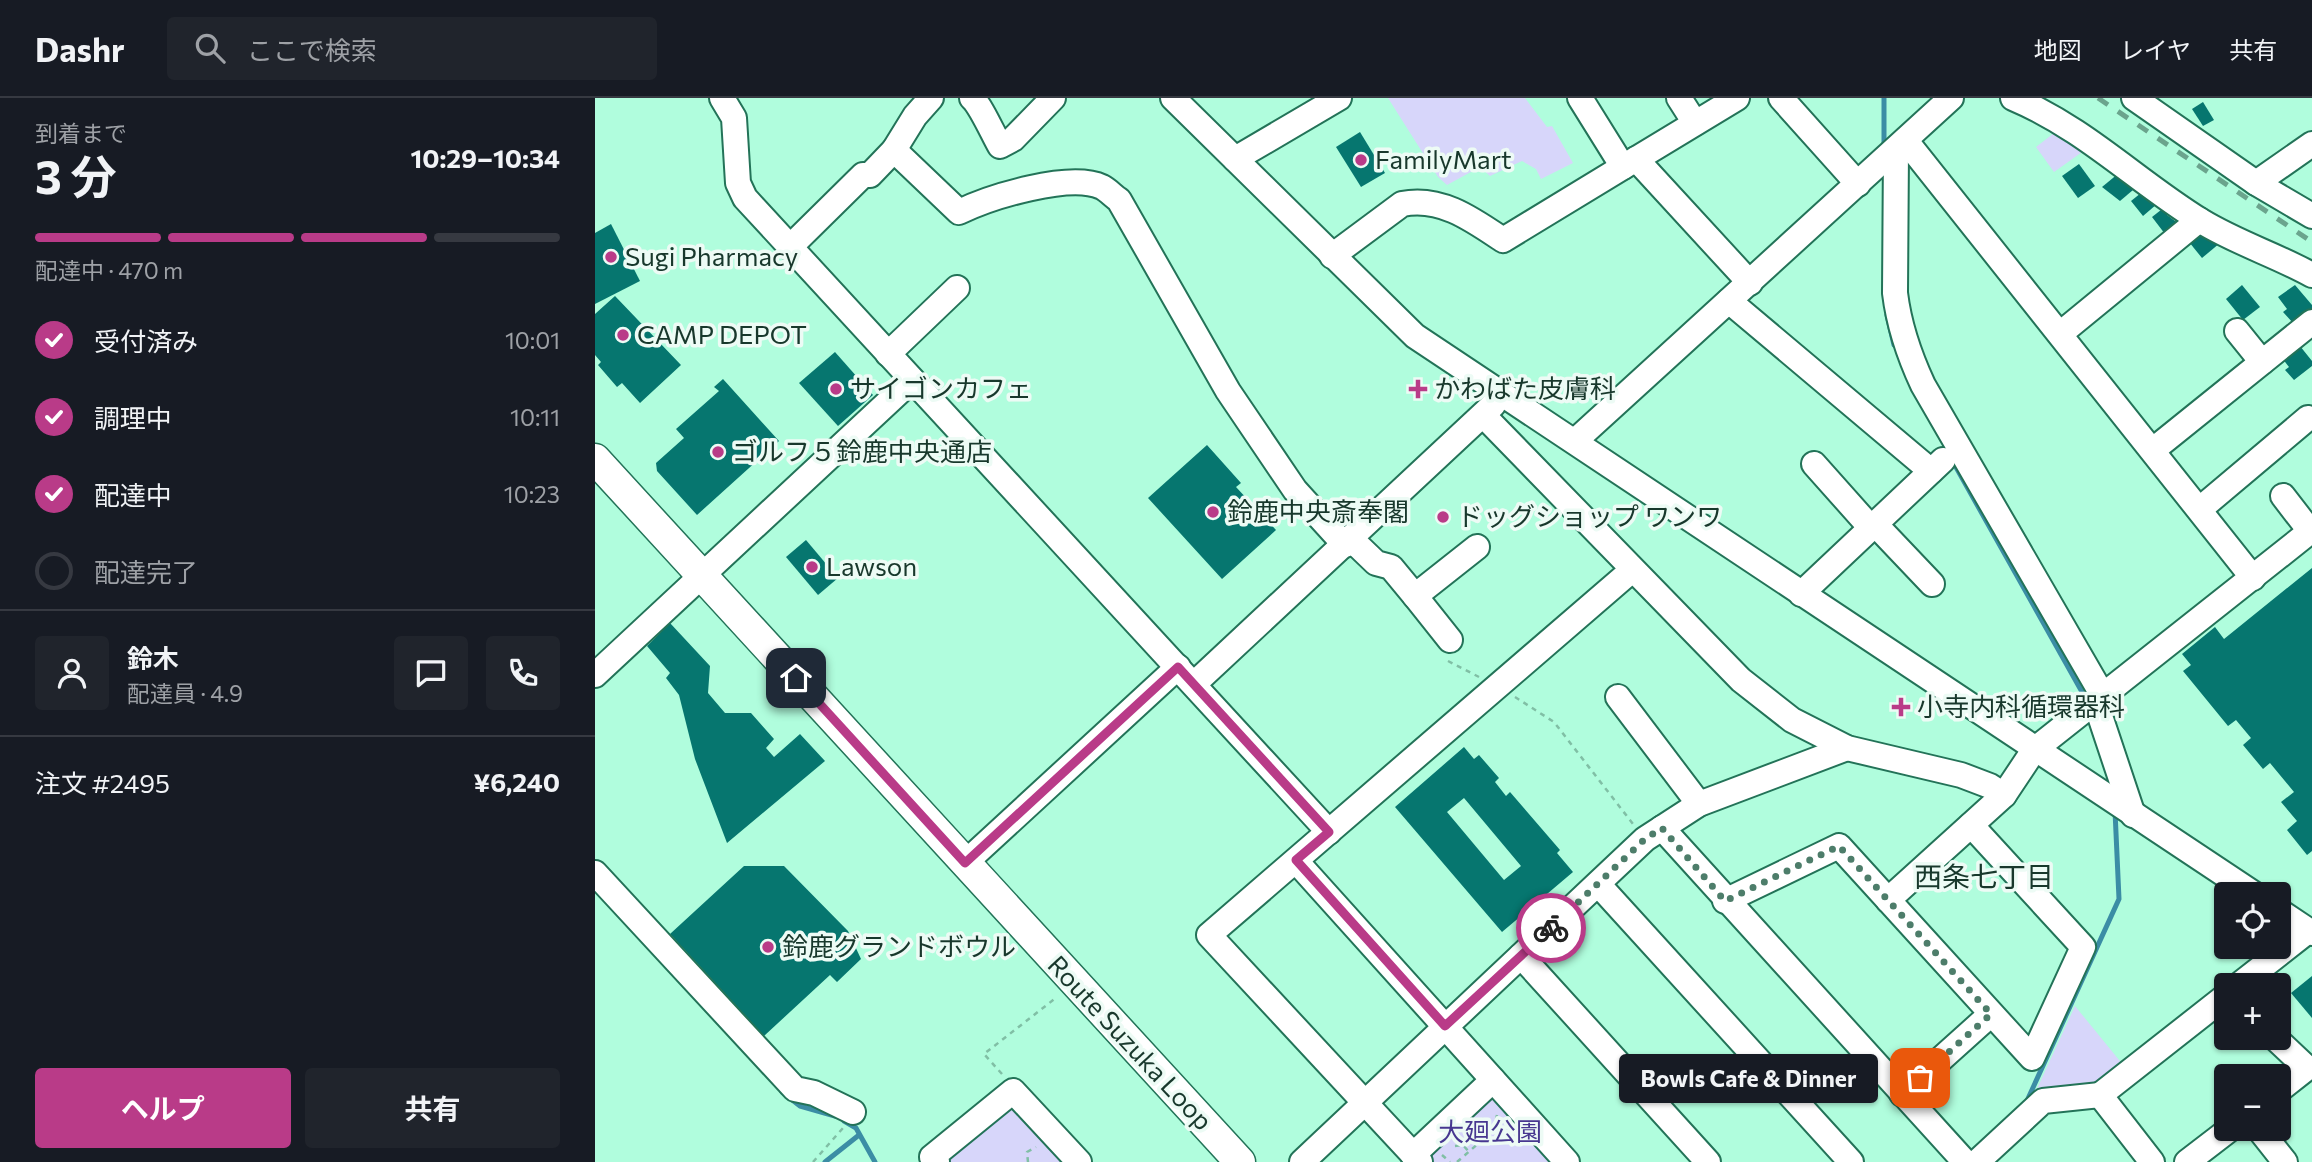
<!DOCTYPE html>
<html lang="ja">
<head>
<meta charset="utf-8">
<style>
	:root { --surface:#171b24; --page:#20242c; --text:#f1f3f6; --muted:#9ea1a6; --line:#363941; --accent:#b93b88 }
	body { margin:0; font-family:Commissioner,"Noto Sans JP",sans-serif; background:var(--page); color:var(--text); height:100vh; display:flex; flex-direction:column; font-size:26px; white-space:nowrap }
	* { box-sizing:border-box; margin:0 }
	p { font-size:23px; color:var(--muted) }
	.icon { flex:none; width:38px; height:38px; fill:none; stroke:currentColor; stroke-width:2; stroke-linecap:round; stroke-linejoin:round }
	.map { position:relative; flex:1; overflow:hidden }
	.drawer { display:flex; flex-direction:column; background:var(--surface); width:595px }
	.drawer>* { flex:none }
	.tools { position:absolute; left:1619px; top:784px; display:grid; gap:14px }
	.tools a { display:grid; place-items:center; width:77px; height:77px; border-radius:7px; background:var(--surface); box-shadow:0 2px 5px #0004; font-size:35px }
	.pin { position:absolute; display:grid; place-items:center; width:60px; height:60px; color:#fff; margin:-30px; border-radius:14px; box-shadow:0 4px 10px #0006 }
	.courier { position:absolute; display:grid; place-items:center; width:70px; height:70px; margin:-35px; border:5px solid #b93b88; border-radius:50%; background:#fff; color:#222; box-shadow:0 2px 9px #0007 }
	.bubble { position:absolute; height:49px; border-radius:7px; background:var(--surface); box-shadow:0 2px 5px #0004; font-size:23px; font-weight:700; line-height:49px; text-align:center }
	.overview em { font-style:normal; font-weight:700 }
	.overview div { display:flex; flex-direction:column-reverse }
	.overview { display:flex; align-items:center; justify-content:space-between; height:119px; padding:0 35px }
	h1 { font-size:46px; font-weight:700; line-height:52px }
	.bar { display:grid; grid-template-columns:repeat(4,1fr); gap:10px 7px; align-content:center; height:84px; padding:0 35px }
	.bar i { height:9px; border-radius:5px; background:var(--line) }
	.bar .selected { background:var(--accent) }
	.bar p { grid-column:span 4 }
	.line { display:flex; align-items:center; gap:18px; padding:0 35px; border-top:2px solid var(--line) }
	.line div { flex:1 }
	.round { display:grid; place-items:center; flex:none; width:74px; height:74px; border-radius:7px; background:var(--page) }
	ol { padding:0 35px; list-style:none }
	li { display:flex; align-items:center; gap:21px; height:77px }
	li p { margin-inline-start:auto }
	li .icon { padding:7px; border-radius:50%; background:var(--accent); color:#fff; stroke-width:4 }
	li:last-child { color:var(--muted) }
	li i { width:38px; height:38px; border:4px solid var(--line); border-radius:50% }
	.button { display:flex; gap:14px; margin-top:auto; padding:14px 35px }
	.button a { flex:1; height:80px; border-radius:7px; background:var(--accent); color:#fff; font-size:28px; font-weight:700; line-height:80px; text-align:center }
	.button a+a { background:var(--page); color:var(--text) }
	header { display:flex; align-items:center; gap:42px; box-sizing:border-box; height:98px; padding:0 35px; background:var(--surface); border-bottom:2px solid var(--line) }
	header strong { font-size:33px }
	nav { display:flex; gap:38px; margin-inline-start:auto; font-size:24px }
	.search { width:490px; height:63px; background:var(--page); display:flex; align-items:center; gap:18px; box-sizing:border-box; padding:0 24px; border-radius:7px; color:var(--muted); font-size:26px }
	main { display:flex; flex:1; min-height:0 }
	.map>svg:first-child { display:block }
	.green { fill:#d7d6fa }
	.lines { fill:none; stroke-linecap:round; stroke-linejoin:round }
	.stream { stroke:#3b8da5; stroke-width:5 }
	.building { fill:#06766f; fill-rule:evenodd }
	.minor-casing { stroke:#237358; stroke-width:28 }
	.major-casing { stroke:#237358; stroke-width:33 }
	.path { stroke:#80bfa5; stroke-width:2.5; stroke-dasharray:5 5; stroke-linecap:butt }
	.minor { stroke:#fff; stroke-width:24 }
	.major { stroke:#fff; stroke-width:30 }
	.rail { stroke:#6ba48d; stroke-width:5; stroke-dasharray:12 12; stroke-linecap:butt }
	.done { stroke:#4d7d6a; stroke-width:7; stroke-dasharray:0 12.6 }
	.route { stroke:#b93b88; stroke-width:9 }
	.poi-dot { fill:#b93b88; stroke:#edfbf5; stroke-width:2.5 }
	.labels { text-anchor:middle; stroke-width:7; stroke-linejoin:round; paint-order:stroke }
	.poi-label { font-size:26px; fill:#18382c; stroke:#edfbf5; text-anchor:start }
	.street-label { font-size:26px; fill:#18382c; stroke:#edfbf5 }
	.park-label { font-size:26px; fill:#473790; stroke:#edfbf5 }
	.neighbourhood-label { font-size:28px; fill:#18382c; stroke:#edfbf5 }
</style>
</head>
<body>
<header>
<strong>Dashr</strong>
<div class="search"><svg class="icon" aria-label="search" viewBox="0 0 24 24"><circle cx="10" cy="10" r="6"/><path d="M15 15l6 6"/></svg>ここで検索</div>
<nav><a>地図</a><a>レイヤ</a><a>共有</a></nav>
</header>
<main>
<section class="drawer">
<div class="overview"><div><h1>3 分</h1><p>到着まで</p></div><em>10:29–10:34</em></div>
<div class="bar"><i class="selected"></i><i class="selected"></i><i class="selected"></i><i></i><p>配達中 · 470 m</p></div>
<ol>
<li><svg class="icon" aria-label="check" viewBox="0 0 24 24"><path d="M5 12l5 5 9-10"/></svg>受付済み<p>10:01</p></li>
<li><svg class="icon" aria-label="check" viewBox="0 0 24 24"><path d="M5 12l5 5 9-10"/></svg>調理中<p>10:11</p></li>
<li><svg class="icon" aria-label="check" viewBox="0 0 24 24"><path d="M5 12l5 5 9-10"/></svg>配達中<p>10:23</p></li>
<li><i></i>配達完了</li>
</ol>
<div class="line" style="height:126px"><a class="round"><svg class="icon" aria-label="person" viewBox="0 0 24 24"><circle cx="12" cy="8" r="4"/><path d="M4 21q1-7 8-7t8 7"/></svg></a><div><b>鈴木</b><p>配達員 · 4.9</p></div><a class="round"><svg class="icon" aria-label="chat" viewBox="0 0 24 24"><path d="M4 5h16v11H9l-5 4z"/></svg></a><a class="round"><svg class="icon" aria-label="phone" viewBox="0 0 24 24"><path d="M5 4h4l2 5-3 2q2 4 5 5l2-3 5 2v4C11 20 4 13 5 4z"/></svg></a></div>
<div class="line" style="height:91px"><div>注文 #2495</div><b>¥6,240</b></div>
<div class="button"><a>ヘルプ</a><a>共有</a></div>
</section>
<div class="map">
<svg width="1717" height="1064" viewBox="0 0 1717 1064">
	<rect width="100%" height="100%" fill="#b0fddd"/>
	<g class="green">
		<path d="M 793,0 L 930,0 L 952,29 L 957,28 L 978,65 L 946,81 L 941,71 L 927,63 L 895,78 L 885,69 L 852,87 L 843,79 Z"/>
		<path d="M 1463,32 L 1490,52 L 1459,74 L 1441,49 Z"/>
		<path d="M 1480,908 L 1529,968 L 1496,993 L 1446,998 L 1441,993 Z"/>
		<path d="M 893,993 L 963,1064 L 833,1064 L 830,1060 Z"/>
		<path d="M 413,1006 L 422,1007 L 472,1064 L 353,1064 L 351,1055 Z"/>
	</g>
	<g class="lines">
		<g class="stream">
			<path d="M 1289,0 L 1289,49"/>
			<path d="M 1292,217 L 1299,247"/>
			<path d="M 1357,362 L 1491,601"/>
			<path d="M 187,994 L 205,1008 L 240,1018"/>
			<path d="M 1431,1005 L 1524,801 L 1520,713"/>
			<path d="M 249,1023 L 261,1030 L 280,1064"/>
			<path d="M 230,1064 L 264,1037"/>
		</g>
	</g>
	<g class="building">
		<path d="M 1608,4 L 1619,22 L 1608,28 L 1597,11 Z"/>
		<path d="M 765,34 L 790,75 L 766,89 L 741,49 Z"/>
		<path d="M 1484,66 L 1500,88 L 1483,100 L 1467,78 Z"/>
		<path d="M 1524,75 L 1538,92 L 1525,103 L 1507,89 Z"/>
		<path d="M 1546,95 L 1551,101 L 1555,98 L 1562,106 L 1548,118 L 1536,103 Z"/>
		<path d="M 1571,108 L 1575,114 L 1572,117 L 1584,126 L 1570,136 L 1557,119 Z"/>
		<path d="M 16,126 L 45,183 L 0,206 L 0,135 Z"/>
		<path d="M 1608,134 L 1625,145 L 1607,160 L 1590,139 Z"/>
		<path d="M 1647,187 L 1665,209 L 1648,222 L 1631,201 Z"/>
		<path d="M 1700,187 L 1717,207 L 1717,213 L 1698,225 L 1688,214 L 1692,211 L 1683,199 Z"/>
		<path d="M 20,198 L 86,267 L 45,305 L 27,285 L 22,289 L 3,267 L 6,264 L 0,257 L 0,216 Z"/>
		<path d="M 1705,248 L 1717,263 L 1717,268 L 1699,282 L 1690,272 L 1694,269 L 1687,260 Z"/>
		<path d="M 240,254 L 278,297 L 243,328 L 204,285 Z"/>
		<path d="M 128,281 L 184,343 L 102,417 L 62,373 L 61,365 L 89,340 L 81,331 L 124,293 L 119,289 Z"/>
		<path d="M 612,347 L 646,385 L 641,389 L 681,432 L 627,481 L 553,400 Z"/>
		<path d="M 211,442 L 243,480 L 223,497 L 191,459 Z"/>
		<path d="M 1717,470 L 1717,753 L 1712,757 L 1692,732 L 1702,723 L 1686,704 L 1699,694 L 1675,665 L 1668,671 L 1648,647 L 1656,640 L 1641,622 L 1633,628 L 1588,573 L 1596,567 L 1587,556 L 1620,529 L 1629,541 Z"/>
		<path d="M 75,525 L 115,568 L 113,595 L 130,615 L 156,615 L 179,641 L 171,650 L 179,659 L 205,636 L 230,663 L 132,745 L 100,661 L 84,597 L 71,580 L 75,575 L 52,548 Z"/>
		<path d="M 869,649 L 879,661 L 884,657 L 904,680 L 900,684 L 911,698 L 915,694 L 965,752 L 962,755 L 978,774 L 907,834 L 800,709 ZM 869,700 L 926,768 L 909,782 L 852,714 Z"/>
		<path d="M 149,768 L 189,768 L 253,833 L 266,861 L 242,884 L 235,877 L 169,938 L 75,836 Z"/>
		<path d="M 1717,878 L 1717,920 L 1696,895 Z"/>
	</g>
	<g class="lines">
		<g class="minor-casing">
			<g id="minor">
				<path d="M 127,0 L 139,20 L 143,85 L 150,100 L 734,734"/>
				<path d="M 377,0 C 386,8 398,36 405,48 L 418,41 L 458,0"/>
				<path d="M 578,0 L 820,238 L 1659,796"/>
				<path d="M 985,0 L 1028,69 L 1142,0"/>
				<path d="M 1084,0 L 1100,25"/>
				<path d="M 1186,0 L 1263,86"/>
				<path d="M 1418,0 C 1491,31 1541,83 1606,123 C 1642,145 1681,157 1717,177"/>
				<path d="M 1539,0 L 1661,85 L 1717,118"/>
				<path d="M 1311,43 L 1658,480"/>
				<path d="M 299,52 L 320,18 L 336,0"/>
				<path d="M 1301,52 L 1300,195 C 1304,228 1314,257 1328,287 L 1508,598"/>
				<path d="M 640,61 L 744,0"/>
				<path d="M 1041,61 L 1155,185"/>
				<path d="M 1661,85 L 1717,46"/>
				<path d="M 195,149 L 268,77 L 275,77 L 299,52 L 364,114 C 395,99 475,74 507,89 C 513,92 518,98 524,102 L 633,293 L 700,392 L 750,447"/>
				<path d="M 737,158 L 807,106 C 845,98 877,121 908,142 L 1028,69"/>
				<path d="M 1134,203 L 1336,373"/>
				<path d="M 1642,233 L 1667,264"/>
				<path d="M 1465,236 L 1604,122"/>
				<path d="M 293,256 L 362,190"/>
				<path d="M 889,318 L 1146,582 L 1197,622 L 1252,650 L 1366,677 L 1395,688 L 1409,697"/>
				<path d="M 980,343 L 1356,0"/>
				<path d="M 1558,352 L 1717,224"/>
				<path d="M 1219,366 L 1276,430"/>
				<path d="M 1688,398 L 1715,433"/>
				<path d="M 1605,411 L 1713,320"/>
				<path d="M 1280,426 L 1337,486"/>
				<path d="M 756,441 L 781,465 L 796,469 L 820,498 L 882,449"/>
				<path d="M 1206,496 L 1348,362"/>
				<path d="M 820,498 L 855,542"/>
				<path d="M 0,577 L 317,282"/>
				<path d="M 599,586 L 898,307"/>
				<path d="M 1023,599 L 1104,706"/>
				<path d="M 1500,603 L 1538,717"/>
				<path d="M 1067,730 L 1370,1064"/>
				<path d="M 701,763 L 972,1064"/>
				<path d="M 370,765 L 583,569"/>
				<path d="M 0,775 L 200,991 L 219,995 L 258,1014"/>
				<path d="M 1003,786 L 1256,1064"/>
				<path d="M 1293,802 L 1409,697 L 1439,652 L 1717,432"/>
				<path d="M 1130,803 L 1244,748 L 1437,960 L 1488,849 L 1376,727"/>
				<path d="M 1684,813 L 1717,835"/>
				<path d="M 926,858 L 1113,1064"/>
				<path d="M 1644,887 L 1713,833"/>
				<path d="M 1680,940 L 1712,970 L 1684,992"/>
				<path d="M 1307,996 L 1396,916"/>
				<path d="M 1664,1031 L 1690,1064"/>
				<path d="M 818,1057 L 898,982"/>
				<path d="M 342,1064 L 337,1059 L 418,993 L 484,1064"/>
				<path d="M 707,1064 L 1050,741 L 1104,706 L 1252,650"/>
				<path d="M 825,1064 L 614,837 L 1036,473"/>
				<path d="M 1382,1064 L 1448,1003 L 1505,997"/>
				<path d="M 1557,1064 L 1505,997 L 1631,898"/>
				<path d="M 1592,1064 L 1635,1031"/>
			</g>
		</g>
		<g class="major-casing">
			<path id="major" d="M 0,361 L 645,1064"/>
		</g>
		<g class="path">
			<path d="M 853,563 L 884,579"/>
			<path d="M 920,599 L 959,624 L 1038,726"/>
			<path d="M 407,976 L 389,956 L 462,899"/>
			<path d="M 887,1020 L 892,1039"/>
			<path d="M 899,1031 L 902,1017"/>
			<path d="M 860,1048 L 868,1047 L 874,1054"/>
			<path d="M 847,1057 L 855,1064"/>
			<path d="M 218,1064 L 248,1030"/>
			<path d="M 433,1064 L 432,1054 L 441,1049"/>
			<path d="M 862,1064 L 908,1024"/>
		</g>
		<use href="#minor" class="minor"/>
		<use href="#major" class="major"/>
		<path class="rail" d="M 1503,0 L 1717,144"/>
	</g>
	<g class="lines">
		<path class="done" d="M 956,830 L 1050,741 L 1067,730 L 1130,803 L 1244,748 L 1396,916 L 1325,980"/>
		<path class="route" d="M 201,580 L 370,765 L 583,569 L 734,734 L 701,762 L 850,928 L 956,830"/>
	</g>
	<g class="poi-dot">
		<circle cx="766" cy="62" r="7"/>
		<circle cx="16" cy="159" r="7"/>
		<circle cx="28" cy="237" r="7"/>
		<circle cx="241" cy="291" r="7"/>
		<path d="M819.5 280.5h7v7h7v7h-7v7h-7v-7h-7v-7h7z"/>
		<circle cx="123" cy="354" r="7"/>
		<circle cx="618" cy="414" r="7"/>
		<circle cx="848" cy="419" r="7"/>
		<circle cx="217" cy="469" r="7"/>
		<path d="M1302.5 598.5h7v7h7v7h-7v7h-7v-7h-7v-7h7z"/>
		<circle cx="173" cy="849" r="7"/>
	</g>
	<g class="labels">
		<g class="poi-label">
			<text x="780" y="71">FamilyMart</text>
			<text x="30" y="168">Sugi Pharmacy</text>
			<text x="42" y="246">CAMP DEPOT</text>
			<text x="255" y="300">サイゴンカフェ</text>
			<text x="839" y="300">かわばた皮膚科</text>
			<text x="137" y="363">ゴルフ５鈴鹿中央通店</text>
			<text x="632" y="423">鈴鹿中央斎奉閣</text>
			<text x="862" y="428">ドッグショップ ワンワ</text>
			<text x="231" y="478">Lawson</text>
			<text x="1322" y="618">小寺内科循環器科</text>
			<text x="187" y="858">鈴鹿グランドボウル</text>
		</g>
		<g class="street-label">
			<text transform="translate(535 945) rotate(47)" y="9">Route Suzuka Loop</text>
		</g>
		<g class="park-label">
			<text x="895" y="1043">大廻公園</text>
		</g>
		<g class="neighbourhood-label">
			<text x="1389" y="789">西条七丁目</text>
		</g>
	</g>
</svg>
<div class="tools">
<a><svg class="icon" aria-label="locate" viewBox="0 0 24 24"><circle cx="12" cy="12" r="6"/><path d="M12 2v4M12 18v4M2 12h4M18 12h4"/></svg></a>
<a>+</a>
<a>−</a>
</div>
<div class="pin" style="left:1325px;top:980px;background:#ea580c"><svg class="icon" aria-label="bag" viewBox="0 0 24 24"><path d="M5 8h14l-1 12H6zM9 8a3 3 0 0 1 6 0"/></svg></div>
<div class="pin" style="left:201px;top:580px;background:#1f2937"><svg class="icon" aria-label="home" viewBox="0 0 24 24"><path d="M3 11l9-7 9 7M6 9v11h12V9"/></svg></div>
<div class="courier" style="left:956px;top:830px"><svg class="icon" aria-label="bike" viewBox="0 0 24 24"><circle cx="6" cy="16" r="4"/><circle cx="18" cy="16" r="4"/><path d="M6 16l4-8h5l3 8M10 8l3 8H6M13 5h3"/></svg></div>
<div class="bubble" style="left:1024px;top:956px;width:259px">Bowls Cafe &amp; Dinner</div>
</div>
</main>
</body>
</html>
